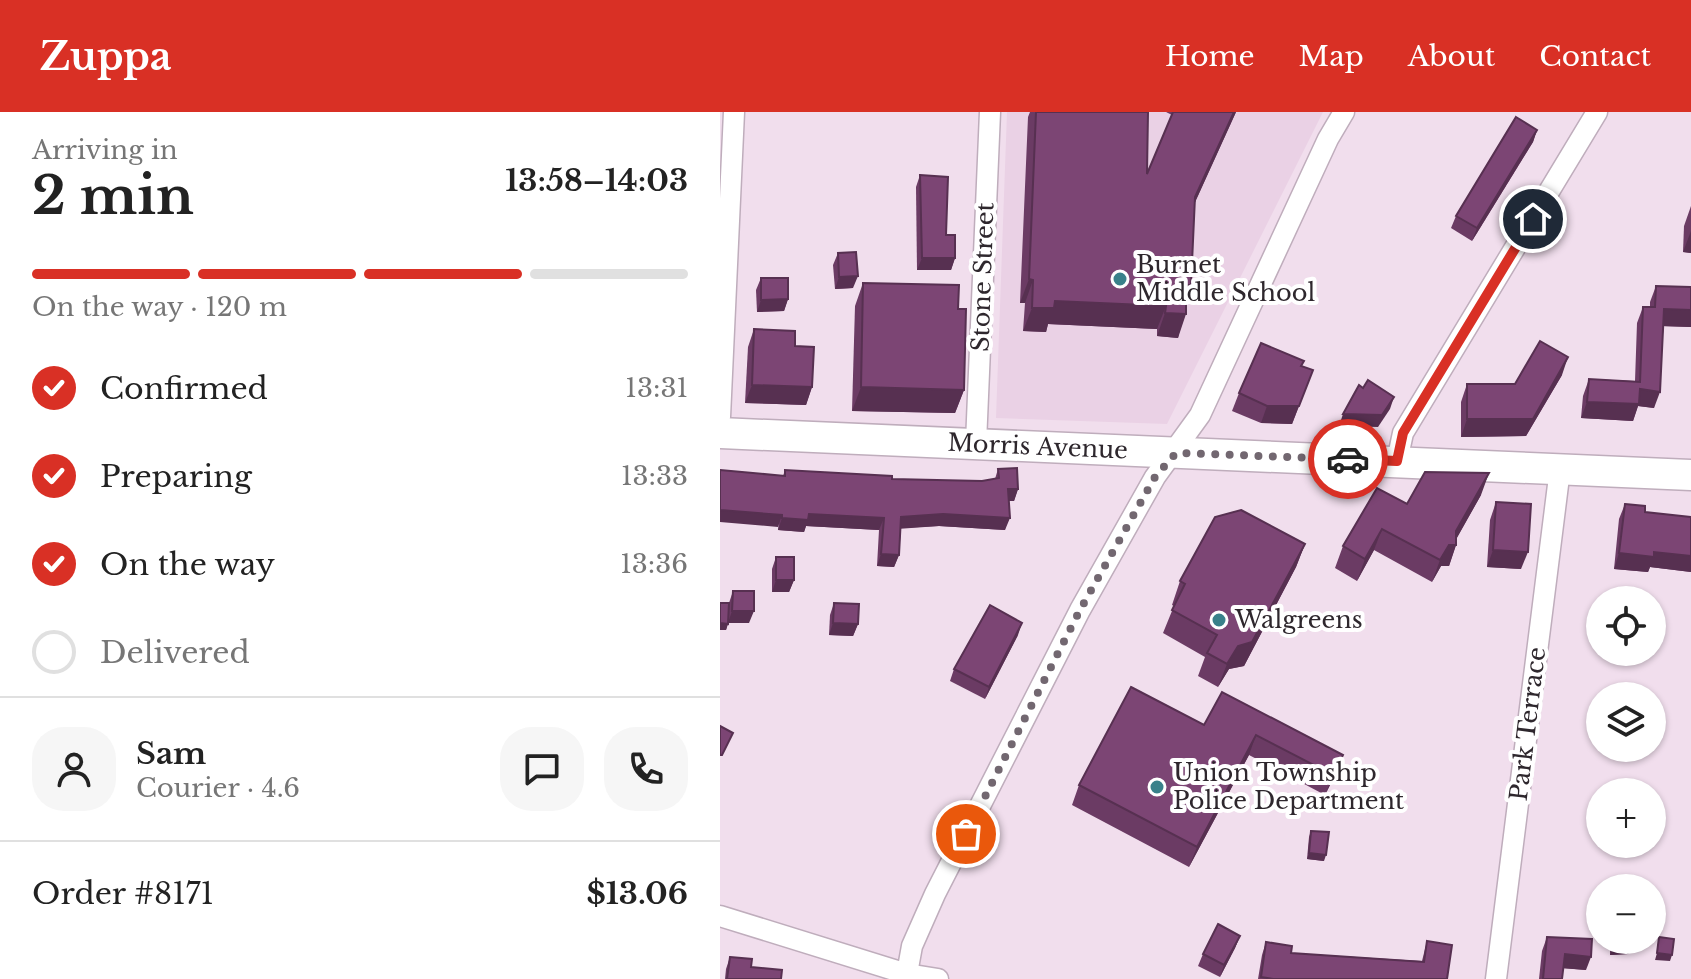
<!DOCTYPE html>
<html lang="en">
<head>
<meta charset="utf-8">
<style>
	:root { --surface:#fff; --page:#f6f6f6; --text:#222; --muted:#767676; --line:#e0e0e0; --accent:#d93025 }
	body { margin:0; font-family:"Libre Baskerville",serif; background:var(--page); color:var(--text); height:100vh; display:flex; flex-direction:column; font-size:30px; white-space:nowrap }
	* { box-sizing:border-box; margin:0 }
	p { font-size:26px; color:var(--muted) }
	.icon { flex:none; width:44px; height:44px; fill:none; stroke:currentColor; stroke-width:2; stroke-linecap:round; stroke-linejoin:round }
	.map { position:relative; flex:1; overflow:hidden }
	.panel { display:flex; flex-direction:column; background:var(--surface); width:720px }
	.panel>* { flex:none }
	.fabs { position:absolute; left:866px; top:474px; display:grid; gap:16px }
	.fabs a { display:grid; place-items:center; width:80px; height:80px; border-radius:50%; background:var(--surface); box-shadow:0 2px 6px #0004; font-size:40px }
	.pin { position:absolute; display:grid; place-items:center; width:68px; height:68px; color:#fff; margin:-34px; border:4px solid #fff; border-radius:50%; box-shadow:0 2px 8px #0007 }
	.courier { position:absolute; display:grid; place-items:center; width:80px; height:80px; margin:-40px; border:6px solid #d93025; border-radius:50%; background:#fff; color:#222; box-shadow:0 2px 10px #0007 }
	.summary em { font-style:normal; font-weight:700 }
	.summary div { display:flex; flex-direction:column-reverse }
	.summary { display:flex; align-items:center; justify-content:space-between; height:136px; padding:0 32px }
	h1 { font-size:52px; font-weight:700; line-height:60px }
	.bar { display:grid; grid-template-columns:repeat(4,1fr); gap:12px 8px; align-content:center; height:96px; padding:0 32px }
	.bar i { height:10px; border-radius:6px; background:var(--line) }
	.bar .active { background:var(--accent) }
	.bar p { grid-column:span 4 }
	.line { display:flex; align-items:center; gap:20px; padding:0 32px; border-top:2px solid var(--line) }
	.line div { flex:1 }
	.round { display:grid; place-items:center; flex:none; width:84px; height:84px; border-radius:32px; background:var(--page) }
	ol { padding:0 32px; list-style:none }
	li { display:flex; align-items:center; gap:24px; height:88px }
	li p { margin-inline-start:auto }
	li .icon { padding:8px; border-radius:50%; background:var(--accent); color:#fff; stroke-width:4 }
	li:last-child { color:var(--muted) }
	li i { width:44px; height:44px; border:4px solid var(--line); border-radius:50% }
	header { display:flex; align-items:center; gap:48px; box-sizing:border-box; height:112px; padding:0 40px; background:var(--accent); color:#fff }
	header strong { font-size:38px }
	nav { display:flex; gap:44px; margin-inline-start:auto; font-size:28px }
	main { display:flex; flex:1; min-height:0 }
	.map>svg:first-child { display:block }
	.built { fill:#ead1e5 }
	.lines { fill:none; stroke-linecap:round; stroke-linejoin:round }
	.street-casing { stroke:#bfadbc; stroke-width:23 }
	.primary-casing { stroke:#bfadbc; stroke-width:33 }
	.street { stroke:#fff; stroke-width:20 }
	.primary { stroke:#fff; stroke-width:30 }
	.wall { fill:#6b3b64 }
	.shaded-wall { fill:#573051 }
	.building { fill:#7c4574; stroke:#573051; stroke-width:2 }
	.done { stroke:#726770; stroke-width:8; stroke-dasharray:0 14.4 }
	.route { stroke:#d93025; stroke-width:10 }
	.poi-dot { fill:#39818a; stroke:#fff; stroke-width:3 }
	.labels { text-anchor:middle; stroke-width:8; stroke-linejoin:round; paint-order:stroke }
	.poi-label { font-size:24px; fill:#2e272d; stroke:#fff; text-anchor:start }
	.street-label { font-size:24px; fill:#2e272d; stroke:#fff }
</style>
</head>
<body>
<header>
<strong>Zuppa</strong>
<nav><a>Home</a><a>Map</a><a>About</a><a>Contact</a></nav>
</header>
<main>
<section class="panel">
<div class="summary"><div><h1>2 min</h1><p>Arriving in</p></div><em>13:58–14:03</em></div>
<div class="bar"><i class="active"></i><i class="active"></i><i class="active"></i><i></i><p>On the way · 120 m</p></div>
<ol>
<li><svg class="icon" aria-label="check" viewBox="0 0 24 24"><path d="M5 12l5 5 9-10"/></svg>Confirmed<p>13:31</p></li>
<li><svg class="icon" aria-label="check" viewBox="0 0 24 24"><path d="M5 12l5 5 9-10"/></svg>Preparing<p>13:33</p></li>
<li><svg class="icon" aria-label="check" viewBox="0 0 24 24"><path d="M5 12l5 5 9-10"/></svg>On the way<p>13:36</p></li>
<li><i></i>Delivered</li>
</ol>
<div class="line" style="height:144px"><a class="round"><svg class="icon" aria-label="person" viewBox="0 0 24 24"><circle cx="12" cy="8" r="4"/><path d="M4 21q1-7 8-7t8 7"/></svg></a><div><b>Sam</b><p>Courier · 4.6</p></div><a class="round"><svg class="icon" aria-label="chat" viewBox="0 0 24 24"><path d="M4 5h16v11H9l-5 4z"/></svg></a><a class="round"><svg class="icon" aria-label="phone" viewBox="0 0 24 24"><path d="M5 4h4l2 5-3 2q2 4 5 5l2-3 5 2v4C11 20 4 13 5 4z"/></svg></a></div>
<div class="line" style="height:104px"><div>Order #8171</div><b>$13.06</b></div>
</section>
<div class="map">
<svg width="971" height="867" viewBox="0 0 971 867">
	<rect width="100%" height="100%" fill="#f1deed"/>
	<path class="built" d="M 287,0 L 603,0 L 447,312 L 276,306 Z"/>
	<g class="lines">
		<g class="street-casing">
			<g id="street">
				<path d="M 0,305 L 14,0"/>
				<path d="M 256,331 L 270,0"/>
				<path d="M 677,349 L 683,321 L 877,0"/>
				<path d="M 0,804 L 187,862 L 218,867"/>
				<path d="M 186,867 L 192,834 L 215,782 L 360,498 L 435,365 L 480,303 L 608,27 L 624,0"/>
				<path d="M 776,867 L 840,357"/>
			</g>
		</g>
		<g class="primary-casing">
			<g id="primary">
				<path id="s1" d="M 0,321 L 971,363"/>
			</g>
		</g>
		<use href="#street" class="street"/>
		<use href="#primary" class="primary"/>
	</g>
	<g class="wall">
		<path d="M 310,0 L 428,0 L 427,62 L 452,3 L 446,0 L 516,0 L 475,90 L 466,187 L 458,226 L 437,224 L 437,217 L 328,212 L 326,220 L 303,219 L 305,191 L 300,191 L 308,5 Z"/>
		<path d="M 817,18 L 813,30 L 752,129 L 731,116 L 736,104 Z"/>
		<path d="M 200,63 L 235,146 L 231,158 L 197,158 L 196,75 Z"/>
		<path d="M 971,94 L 971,141 L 963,140 L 964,114 Z"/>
		<path d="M 118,141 L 133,176 L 115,177 L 113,153 Z"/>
		<path d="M 41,166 L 68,187 L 64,199 L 37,200 L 36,178 Z"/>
		<path d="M 143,171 L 238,197 L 244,278 L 235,301 L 132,299 L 135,194 Z"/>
		<path d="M 936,174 L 971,215 L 944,214 L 934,296 L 918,294 L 913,309 L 861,306 L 863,284 L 869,267 L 915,269 L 917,211 L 923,195 L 930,195 L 930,190 Z"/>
		<path d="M 34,217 L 75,234 L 92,275 L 86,293 L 25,291 L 28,235 Z"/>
		<path d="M 582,254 L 593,258 L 572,312 L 541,311 L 512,299 L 519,281 Z"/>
		<path d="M 842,263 L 806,324 L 741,325 L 741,290 L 747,272 L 795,272 Z"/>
		<path d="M 278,357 L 298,377 L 294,389 L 289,389 L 285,418 L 219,414 L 181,416 L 179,443 L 174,455 L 157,454 L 159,418 L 86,414 L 84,420 L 58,418 L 63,364 L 65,358 L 172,367 L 262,369 L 275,367 Z"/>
		<path d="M 761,383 L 736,427 L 736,433 L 729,454 L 721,454 L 712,470 L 654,438 L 637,469 L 615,456 L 623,434 L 687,392 Z"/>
		<path d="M 776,390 L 801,457 L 767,455 L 770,408 Z"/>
		<path d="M 905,392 L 925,400 L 971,405 L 971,460 L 930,455 L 928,460 L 894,457 L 899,407 Z"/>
		<path d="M 585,432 L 576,455 L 524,554 L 509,557 L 498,575 L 478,564 L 485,545 L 443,521 L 454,494 L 452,493 L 460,469 Z"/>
		<path d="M 56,445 L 74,468 L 69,480 L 52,480 L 52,457 Z"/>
		<path d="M 13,479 L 29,511 L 8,511 L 6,518 L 0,518 L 0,491 L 9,491 Z"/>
		<path d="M 114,491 L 138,512 L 133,524 L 109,523 L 110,503 Z"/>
		<path d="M 298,523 L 265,587 L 230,569 L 234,557 Z"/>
		<path d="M 502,580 L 615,663 L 605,683 L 529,643 L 469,755 L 352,693 L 359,673 L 484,613 Z"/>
		<path d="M 591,719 L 604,749 L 587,747 L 589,725 Z"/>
		<path d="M 520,824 L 515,836 L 500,865 L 478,854 L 483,842 Z"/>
		<path d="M 827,825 L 866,858 L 843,856 L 842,867 L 819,867 L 822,839 Z"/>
		<path d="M 890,828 L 912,828 L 908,842 L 890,843 Z"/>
		<path d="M 707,829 L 727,867 L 538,867 L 542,843 L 546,830 L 571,841 L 702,849 Z"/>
		<path d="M 10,845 L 31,855 L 61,867 L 5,867 L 6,857 Z"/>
	</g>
	<g class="shaded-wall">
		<path d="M 514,0 L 516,0 L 467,108 L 475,85 Z"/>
		<path d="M 817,18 L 813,30 L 752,129 L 757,116 Z"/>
		<path d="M 971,119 L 971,141 L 963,140 Z"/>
		<path d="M 202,146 L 235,146 L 231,158 L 197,158 Z"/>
		<path d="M 138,164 L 133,176 L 115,177 L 119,165 Z"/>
		<path d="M 309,167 L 313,168 L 305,191 L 300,191 Z"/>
		<path d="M 466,173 L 471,173 L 463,196 Z"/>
		<path d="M 68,187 L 64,199 L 37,200 L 41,188 Z"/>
		<path d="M 335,189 L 446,194 L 437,217 L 328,212 L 326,220 L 303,219 L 312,196 Z"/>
		<path d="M 944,197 L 971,198 L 971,215 L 938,214 Z"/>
		<path d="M 445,201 L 466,202 L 458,226 L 437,224 Z"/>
		<path d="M 848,245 L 842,263 L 806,324 L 741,325 L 747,307 Z"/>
		<path d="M 593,258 L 572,312 L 541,311 L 547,294 Z"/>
		<path d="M 32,273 L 92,275 L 86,293 L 25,291 Z"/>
		<path d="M 141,275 L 244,278 L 235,301 L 132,299 Z"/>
		<path d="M 920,277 L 940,280 L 934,296 L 918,294 L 913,309 L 861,306 L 867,290 Z"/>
		<path d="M 674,285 L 670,297 L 658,315 L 619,314 L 623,302 Z"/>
		<path d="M 769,361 L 761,383 L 733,433 L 736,433 L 729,454 L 721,454 L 712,470 L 720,448 Z"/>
		<path d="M 288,377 L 298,377 L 294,389 L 284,389 Z"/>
		<path d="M 0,398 L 62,403 L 58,415 L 0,410 Z"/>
		<path d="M 89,402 L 164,406 L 159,418 L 86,414 L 84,420 L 58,418 L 62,406 Z"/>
		<path d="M 223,402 L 290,406 L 285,418 L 219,414 L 177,417 L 181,405 Z"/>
		<path d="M 662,417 L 654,438 L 637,469 L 645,447 Z"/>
		<path d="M 585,432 L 576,455 L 524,554 L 509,557 L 498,575 L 507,552 L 518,534 Z"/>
		<path d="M 773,438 L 808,440 L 801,457 L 767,455 Z"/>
		<path d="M 934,440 L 971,444 L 971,460 L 930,455 L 928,460 L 894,457 L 899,441 Z"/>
		<path d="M 161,442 L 179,443 L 174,455 L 157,454 Z"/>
		<path d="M 56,468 L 74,468 L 69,480 L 52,480 Z"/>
		<path d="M 12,499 L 34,499 L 29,511 L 8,511 Z"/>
		<path d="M 0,511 L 8,512 L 6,518 L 0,518 Z"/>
		<path d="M 113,511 L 138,512 L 133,524 L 109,523 Z"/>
		<path d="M 302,511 L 298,523 L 265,587 L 269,575 Z"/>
		<path d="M 536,623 L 529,643 L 469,755 L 477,735 Z"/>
		<path d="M 623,643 L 615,663 L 605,683 L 613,663 Z"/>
		<path d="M 589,741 L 606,743 L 604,749 L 587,747 Z"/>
		<path d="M 520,824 L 515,836 L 500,865 L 504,853 Z"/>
		<path d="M 913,830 L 908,842 L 890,843 L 894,831 Z"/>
		<path d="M 937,841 L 952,843 L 950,849 L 935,848 Z"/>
		<path d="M 845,842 L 871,845 L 866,858 L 840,856 Z"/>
	</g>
	<g class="building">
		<path d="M 316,0 L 428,0 L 427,62 L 453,0 L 514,0 L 475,85 L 471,173 L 466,173 L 466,202 L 445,201 L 446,194 L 335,189 L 334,196 L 312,196 L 313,168 L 309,167 Z"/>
		<path d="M 796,5 L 817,18 L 757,116 L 736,104 Z"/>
		<path d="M 200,63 L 228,65 L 226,123 L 235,123 L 235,146 L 202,146 Z"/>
		<path d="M 136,140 L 138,164 L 119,165 L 118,141 Z"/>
		<path d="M 41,166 L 68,166 L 68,187 L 41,188 Z"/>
		<path d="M 143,171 L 239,173 L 238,197 L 246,197 L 244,278 L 141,275 Z"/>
		<path d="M 936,174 L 971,175 L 971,198 L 944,197 L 940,280 L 920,277 L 919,292 L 867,290 L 869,267 L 920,270 L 923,195 L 935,195 Z"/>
		<path d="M 34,217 L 75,219 L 75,234 L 94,235 L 92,275 L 32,273 Z"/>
		<path d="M 820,229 L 848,245 L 813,307 L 747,307 L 747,272 L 795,272 Z"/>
		<path d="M 541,231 L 584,249 L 581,254 L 593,258 L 579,294 L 547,294 L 519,281 Z"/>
		<path d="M 648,268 L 674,285 L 662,303 L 623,302 L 639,273 L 643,276 Z"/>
		<path d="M 297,356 L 298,377 L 288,377 L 290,406 L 223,402 L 181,405 L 179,443 L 161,442 L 164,406 L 89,402 L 88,408 L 62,406 L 62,403 L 0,398 L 0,358 L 65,364 L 65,358 L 172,364 L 172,367 L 262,369 L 279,366 L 278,357 Z"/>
		<path d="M 705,360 L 769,361 L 736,419 L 736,433 L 729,433 L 720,448 L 662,417 L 645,447 L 623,434 L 657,376 L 687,392 Z"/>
		<path d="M 776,390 L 811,392 L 808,440 L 773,438 Z"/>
		<path d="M 905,392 L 925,394 L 925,400 L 971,405 L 971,444 L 934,440 L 934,445 L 899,441 Z"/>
		<path d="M 521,398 L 585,432 L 532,530 L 518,534 L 507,552 L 487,541 L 497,523 L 452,498 L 465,472 L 460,469 L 495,405 Z"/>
		<rect x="56" y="445" width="18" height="23"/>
		<path d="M 13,479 L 34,479 L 34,499 L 12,499 Z"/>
		<path d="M 0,491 L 9,491 L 8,512 L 0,511 Z"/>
		<path d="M 114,491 L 139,492 L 138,512 L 113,511 Z"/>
		<path d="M 270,493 L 302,511 L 269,575 L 234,557 Z"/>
		<path d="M 411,575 L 484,613 L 502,580 L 623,643 L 613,663 L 536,623 L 477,735 L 359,673 Z"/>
		<path d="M 0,614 L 13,621 L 2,643 L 0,643 Z"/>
		<path d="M 591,719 L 609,720 L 606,743 L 589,741 Z"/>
		<path d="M 498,812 L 520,824 L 504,853 L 483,842 Z"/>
		<path d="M 827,825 L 872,827 L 871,845 L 845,842 L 842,867 L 823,867 Z"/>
		<path d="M 939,825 L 954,827 L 952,843 L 937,841 Z"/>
		<path d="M 894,828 L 912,828 L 913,830 L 894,831 Z"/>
		<path d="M 707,829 L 732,833 L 727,867 L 553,867 L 541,865 L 546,830 L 572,834 L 571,841 L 704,850 Z"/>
		<path d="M 10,845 L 32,847 L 31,855 L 62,858 L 61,867 L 7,867 Z"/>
	</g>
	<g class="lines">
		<path class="done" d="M 246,722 L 360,498 L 435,365 L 456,341 L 628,347"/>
		<path class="route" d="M 628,347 L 677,349 L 683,321 L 813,107"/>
	</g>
	<g class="poi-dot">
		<circle cx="400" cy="167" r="8"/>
		<circle cx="499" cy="508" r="8"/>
		<circle cx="437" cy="675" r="8"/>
	</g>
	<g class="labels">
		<g class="poi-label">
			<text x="416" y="161">Burnet<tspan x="416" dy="28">Middle School</tspan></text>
			<text x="515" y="516">Walgreens</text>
			<text x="453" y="669">Union Township<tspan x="453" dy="28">Police Department</tspan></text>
		</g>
		<g class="street-label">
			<text transform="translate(263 165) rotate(-88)" y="8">Stone Street</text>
			<text dy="8" stroke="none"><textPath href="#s1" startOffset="318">Morris Avenue</textPath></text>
			<text transform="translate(808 612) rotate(-83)" y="8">Park Terrace</text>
		</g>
	</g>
</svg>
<div class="fabs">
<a><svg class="icon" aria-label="locate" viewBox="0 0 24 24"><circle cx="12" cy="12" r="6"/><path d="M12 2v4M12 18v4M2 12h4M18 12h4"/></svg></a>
<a><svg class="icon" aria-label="layers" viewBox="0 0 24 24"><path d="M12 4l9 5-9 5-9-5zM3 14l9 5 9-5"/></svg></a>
<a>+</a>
<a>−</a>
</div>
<div class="pin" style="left:246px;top:722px;background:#ea580c"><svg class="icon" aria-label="bag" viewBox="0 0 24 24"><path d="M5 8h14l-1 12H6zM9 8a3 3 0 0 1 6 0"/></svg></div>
<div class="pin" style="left:813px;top:107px;background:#1f2937"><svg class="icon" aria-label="home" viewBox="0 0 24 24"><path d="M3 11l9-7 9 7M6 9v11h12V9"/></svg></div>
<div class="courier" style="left:628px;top:347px"><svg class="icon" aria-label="car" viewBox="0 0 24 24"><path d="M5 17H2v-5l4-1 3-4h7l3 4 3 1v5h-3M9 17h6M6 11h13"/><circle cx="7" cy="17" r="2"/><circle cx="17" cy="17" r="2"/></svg></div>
</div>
</main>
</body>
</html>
